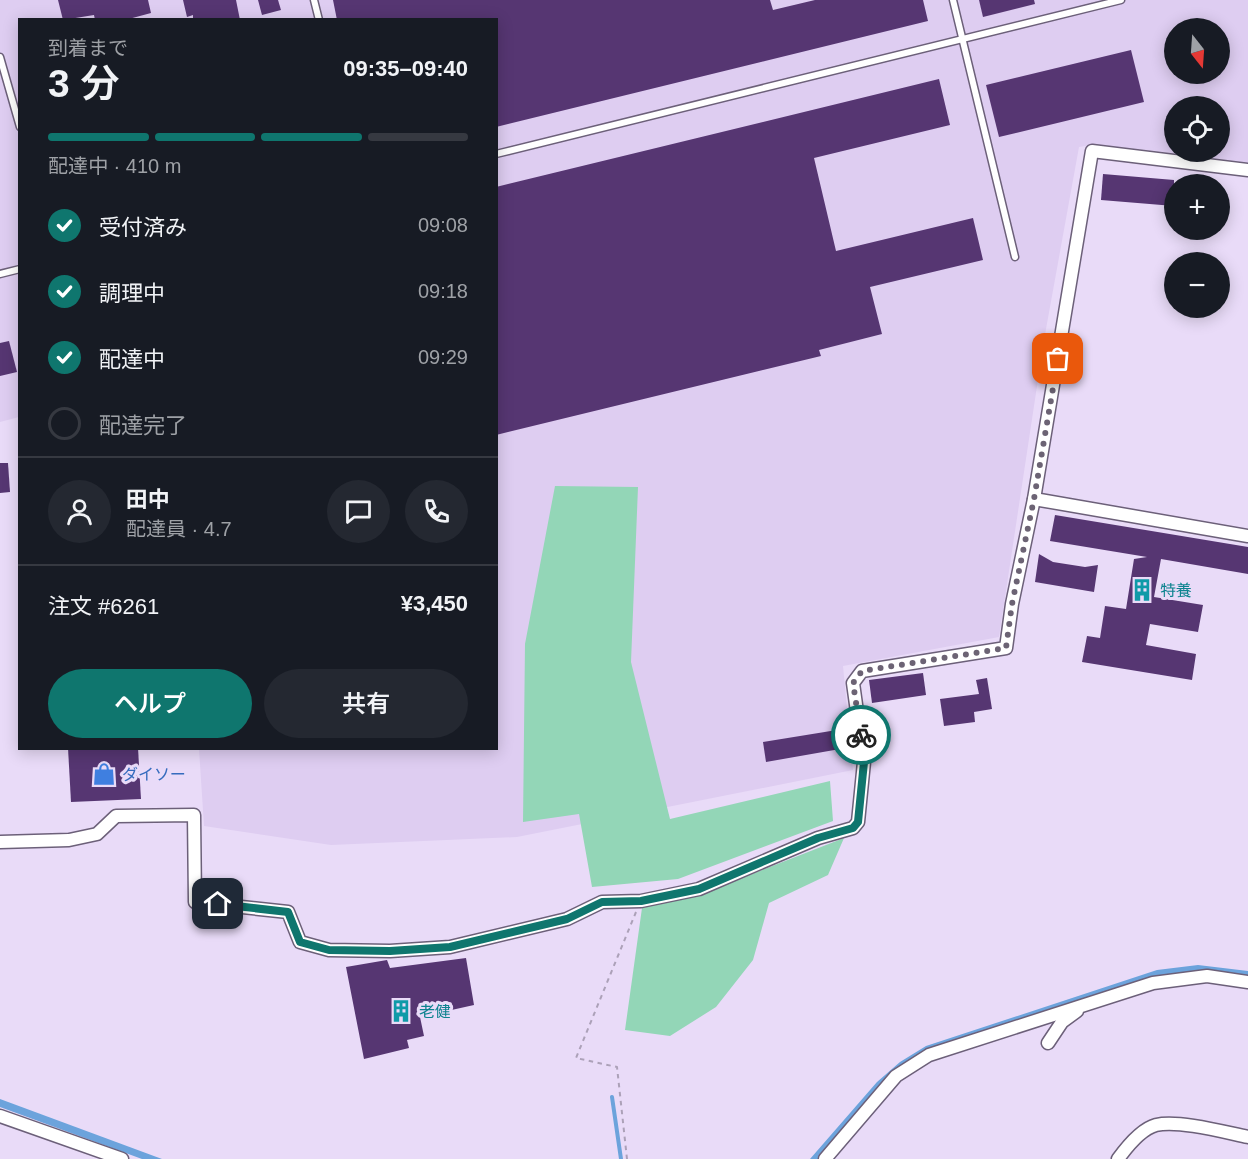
<!DOCTYPE html>
<html lang="ja">
<head>
<meta charset="utf-8">
<style>
	:root { --surface:#171b24; --page:#242831; --text:#f1f3f6; --muted:#9ea1a6; --line:#363941; --accent:#0f766e }
	body { margin:0; font-family:Helvetica,"Noto Sans JP",sans-serif; background:var(--page); color:var(--text); height:100vh; display:flex; flex-direction:column; font-size:22px; white-space:nowrap }
	* { box-sizing:border-box; margin:0 }
	p { font-size:20px; color:var(--muted) }
	.icon { flex:none; width:33px; height:33px; fill:none; stroke:currentColor; stroke-width:2; stroke-linecap:round; stroke-linejoin:round }
	.map { position:relative; flex:1; overflow:hidden }
	.panel { position:absolute; left:18px; top:18px; width:480px; height:732px; display:flex; flex-direction:column; background:var(--surface); border-radius:0px; box-shadow:0 3px 15px #0003 }
	.panel>* { flex:none }
	.needle { width:39px; rotate:163deg }
	.buttons { position:absolute; left:1164px; top:18px; display:grid; gap:12px }
	.buttons a { display:grid; place-items:center; width:66px; height:66px; border-radius:50%; background:var(--surface); box-shadow:0 3px 15px #0003; font-size:30px }
	.pin { position:absolute; display:grid; place-items:center; width:51px; height:51px; color:#fff; margin:-26px; border-radius:12px; box-shadow:0 3px 9px #0006 }
	.courier { position:absolute; display:grid; place-items:center; width:60px; height:60px; margin:-30px; border:4px solid #0f766e; border-radius:50%; background:#fff; color:#222; box-shadow:0 2px 8px #0007 }
	.head em { font-style:normal; font-weight:600 }
	.head div { display:flex; flex-direction:column-reverse }
	.head { display:flex; align-items:center; justify-content:space-between; height:102px; padding:0 30px }
	h1 { font-size:39px; font-weight:600; line-height:45px }
	.bar { display:grid; grid-template-columns:repeat(4,1fr); gap:9px 6px; align-content:center; height:72px; padding:0 30px }
	.bar i { height:8px; border-radius:4px; background:var(--line) }
	.bar .on { background:var(--accent) }
	.bar p { grid-column:span 4 }
	.line { display:flex; align-items:center; gap:15px; padding:0 30px; border-top:2px solid var(--line) }
	.line div { flex:1 }
	.round { display:grid; place-items:center; flex:none; width:63px; height:63px; border-radius:32px; background:var(--page) }
	ol { padding:0 30px; list-style:none }
	li { display:flex; align-items:center; gap:18px; height:66px }
	li p { margin-inline-start:auto }
	li .icon { padding:6px; border-radius:50%; background:var(--accent); color:#fff; stroke-width:4 }
	li:last-child { color:var(--muted) }
	li i { width:33px; height:33px; border:3px solid var(--line); border-radius:50% }
	.button { display:flex; gap:12px; margin-top:auto; padding:12px 30px }
	.button a { flex:1; height:69px; border-radius:36px; background:var(--accent); color:#fff; font-size:24px; font-weight:600; line-height:69px; text-align:center }
	.button a+a { background:var(--page); color:var(--text) }
	.map>svg:first-child { display:block }
	.built { fill:#decdf1; fill-rule:evenodd }
	.green { fill:#93d6b7 }
	.water { fill:#6ca3dc }
	.lines { fill:none; stroke-linecap:round; stroke-linejoin:round }
	.stream { stroke:#6ca3dc; stroke-width:4 }
	.building { fill:#563672 }
	.service-casing { stroke:#6c6079; stroke-width:9 }
	.minor-casing { stroke:#6c6079; stroke-width:15 }
	.path { stroke:#aca1b8; stroke-width:2; stroke-dasharray:4.5 4.5; stroke-linecap:butt }
	.service { stroke:#fff; stroke-width:6 }
	.minor { stroke:#fff; stroke-width:12 }
	.done { stroke:#6c6374; stroke-width:6; stroke-dasharray:0 10.8 }
	.route { stroke:#0f766e; stroke-width:8 }
	.labels { text-anchor:middle; stroke-width:6; stroke-linejoin:round; paint-order:stroke }
	.culture-label { font-size:16px; fill:#0d838f; stroke:#e9dbf8; text-anchor:start }
	.shop-label { font-size:16px; fill:#366cbe; stroke:#e9dbf8; text-anchor:start }
</style>
</head>
<body>
<div class="map">
<svg width="1248" height="1159" viewBox="0 0 1248 1159">
	<rect width="100%" height="100%" fill="#e9dbf8"/>
	<path class="built" d="M 0,0 L 1248,0 L 1248,163 L 1092,145 L 1079,147 L 1044,340 L 999,637 L 843,666 L 853,770 L 517,837 L 331,845 L 204,826 L 199,749 L 496,748 L 496,20 L 20,20 L 19,417 L 0,422 ZM 1174,28 L 1220,28 L 1220,74 L 1174,74 ZM 1174,106 L 1220,106 L 1220,152 L 1174,152 Z"/>
	<g class="green">
		<path d="M 555,486 L 638,487 L 631,662 L 670,819 L 830,781 L 833,821 L 678,879 L 592,887 L 579,814 L 523,822 L 525,644 Z"/>
		<path d="M 844,838 L 828,875 L 769,903 L 753,960 L 716,1007 L 670,1036 L 625,1030 L 642,908 L 701,894 Z"/>
	</g>
	<g class="water">
		<path d="M 1198,965 L 1248,971 L 1248,978 L 1198,972 L 1158,977 L 903,1068 L 822,1159 L 810,1159 L 877,1082 L 900,1062 L 926,1046 L 1157,970 Z"/>
		<path d="M 0,1099 L 162,1159 L 142,1159 L 0,1107 Z"/>
	</g>
	<g class="lines">
		<path class="stream" d="M 612,1097 L 621,1159"/>
	</g>
	<g class="building">
		<path d="M 58,0 L 148,0 L 151,13 L 125,20 L 95,20 L 94,15 L 63,20 Z"/>
		<path d="M 183,0 L 236,0 L 240,20 L 193,20 L 193,15 L 187,17 Z"/>
		<path d="M 258,0 L 278,0 L 281,10 L 262,15 Z"/>
		<path d="M 333,0 L 770,0 L 773,10 L 815,0 L 923,0 L 928,21 L 496,127 L 496,20 L 337,20 Z"/>
		<path d="M 979,0 L 1034,0 L 1035,4 L 983,17 Z"/>
		<path d="M 1131,50 L 1144,102 L 999,137 L 986,85 Z"/>
		<path d="M 939,79 L 950,125 L 814,158 L 836,251 L 973,218 L 983,260 L 870,287 L 882,334 L 819,350 L 821,356 L 496,435 L 496,187 Z"/>
		<path d="M 1103,174 L 1174,180 L 1174,206 L 1101,200 Z"/>
		<path d="M 9,341 L 17,372 L 0,376 L 0,343 Z"/>
		<path d="M 0,463 L 8,463 L 10,492 L 0,493 Z"/>
		<path d="M 1055,515 L 1248,547 L 1248,574 L 1161,559 L 1154,597 L 1203,605 L 1198,632 L 1150,624 L 1146,645 L 1196,654 L 1192,680 L 1082,662 L 1087,636 L 1100,638 L 1105,606 L 1126,609 L 1134,559 L 1147,557 L 1050,541 Z"/>
		<path d="M 1039,554 L 1053,562 L 1085,567 L 1098,565 L 1094,592 L 1035,582 Z"/>
		<path d="M 923,673 L 926,695 L 872,703 L 869,680 Z"/>
		<path d="M 987,678 L 992,709 L 974,712 L 975,722 L 944,726 L 940,699 L 979,694 L 976,680 Z"/>
		<path d="M 837,730 L 840,749 L 766,762 L 763,742 Z"/>
		<path d="M 68,748 L 138,748 L 141,799 L 71,802 Z"/>
		<path d="M 466,958 L 474,1005 L 420,1017 L 424,1036 L 407,1040 L 409,1048 L 364,1059 L 346,967 L 387,960 L 390,968 Z"/>
	</g>
	<g class="lines">
		<g class="service-casing">
			<g id="service">
				<path d="M 314,0 L 319,20"/>
				<path d="M 953,0 L 1015,257"/>
				<path d="M 0,57 L 20,127"/>
				<path d="M 496,154 L 1121,0"/>
				<path d="M 0,274 L 20,269"/>
			</g>
		</g>
		<g class="minor-casing">
			<g id="minor">
				<path d="M 1034,499 L 1248,536"/>
				<path d="M 0,842 L 69,840 L 97,834 L 116,816 L 194,815 L 195,902 L 288,912 L 300,942 L 329,950 L 390,951 L 450,947 L 567,919 L 602,902 L 641,901 L 699,889 L 818,838 L 853,828 L 858,822 L 864,762 L 853,683 L 862,671 L 1006,648 L 1012,604 L 1034,499 L 1092,151 L 1248,170"/>
				<path d="M 1048,1043 L 1062,1022 L 1077,1011"/>
				<path d="M 0,1116 L 122,1159"/>
				<path d="M 825,1159 L 896,1076 L 929,1055 L 1153,983 L 1207,976 L 1248,982"/>
				<path d="M 1118,1159 C 1126,1148 1141,1129 1156,1125 C 1179,1120 1224,1132 1248,1137"/>
			</g>
		</g>
		<path class="path" d="M 627,1159 L 617,1067 L 576,1058 L 636,912"/>
		<use href="#service" class="service"/>
		<use href="#minor" class="minor"/>
	</g>
	<g class="lines">
		<path class="done" d="M 861,735 L 853,683 L 862,671 L 1006,648 L 1012,604 L 1034,499 L 1058,359"/>
		<path class="route" d="M 218,904 L 288,912 L 300,942 L 329,950 L 390,951 L 450,947 L 567,919 L 602,902 L 641,901 L 699,889 L 818,838 L 853,828 L 858,822 L 864,762 L 861,735"/>
	</g>
	<defs>
		<g id="building-bare" transform="scale(1.8)"><path d="M-4-6H4V6H1V3H-1V6H-4ZM-2.5-4.3h1.7v1.8h-1.7ZM.8-4.3h1.7v1.8H.8ZM-2.5-1h1.7V.8h-1.7ZM.8-1h1.7V.8H.8Z" fill="#0f9aa8" stroke="#e9dbf8" stroke-width="2.5" paint-order="stroke"/></g>
		<g id="shop-bare" transform="scale(1.8)"><path d="M-5-2.5h2.3a2.7 3.5 0 0 1 5.4 0H5L5.5 6h-11ZM-1.5-2.5h3a1.5 2.3 0 0 0-3 0Z" fill="#3f7fe0" stroke="#e9dbf8" stroke-width="2.5" paint-order="stroke"/></g>
	</defs>
	<g fill-rule="evenodd">
		<use href="#building-bare" x="1142" y="590"/>
		<use href="#shop-bare" x="104" y="774"/>
		<use href="#building-bare" x="401" y="1011"/>
	</g>
	<g class="labels">
		<g class="culture-label">
			<text x="1160" y="596">特養</text>
			<text x="419" y="1017">老健</text>
		</g>
		<g class="shop-label">
			<text x="122" y="780">ダイソー</text>
		</g>
	</g>
</svg>
<div class="buttons">
<a><svg class="needle" viewBox="-14 -14 28 28"><path d="M0-13l5 13h-10z" fill="#e53935"/><path d="M0 13l5-13h-10z" fill="#9ea1a6"/></svg></a>
<a><svg class="icon" aria-label="locate" viewBox="0 0 24 24"><circle cx="12" cy="12" r="6"/><path d="M12 2v4M12 18v4M2 12h4M18 12h4"/></svg></a>
<a>+</a>
<a>−</a>
</div>
<div class="pin" style="left:1058px;top:359px;background:#ea580c"><svg class="icon" aria-label="bag" viewBox="0 0 24 24"><path d="M5 8h14l-1 12H6zM9 8a3 3 0 0 1 6 0"/></svg></div>
<div class="pin" style="left:218px;top:904px;background:#1f2937"><svg class="icon" aria-label="home" viewBox="0 0 24 24"><path d="M3 11l9-7 9 7M6 9v11h12V9"/></svg></div>
<div class="courier" style="left:861px;top:735px"><svg class="icon" aria-label="bike" viewBox="0 0 24 24"><circle cx="6" cy="16" r="4"/><circle cx="18" cy="16" r="4"/><path d="M6 16l4-8h5l3 8M10 8l3 8H6M13 5h3"/></svg></div>
<section class="panel">
<div class="head"><div><h1>3 分</h1><p>到着まで</p></div><em>09:35–09:40</em></div>
<div class="bar"><i class="on"></i><i class="on"></i><i class="on"></i><i></i><p>配達中 · 410 m</p></div>
<ol>
<li><svg class="icon" aria-label="check" viewBox="0 0 24 24"><path d="M5 12l5 5 9-10"/></svg>受付済み<p>09:08</p></li>
<li><svg class="icon" aria-label="check" viewBox="0 0 24 24"><path d="M5 12l5 5 9-10"/></svg>調理中<p>09:18</p></li>
<li><svg class="icon" aria-label="check" viewBox="0 0 24 24"><path d="M5 12l5 5 9-10"/></svg>配達中<p>09:29</p></li>
<li><i></i>配達完了</li>
</ol>
<div class="line" style="height:108px"><a class="round"><svg class="icon" aria-label="person" viewBox="0 0 24 24"><circle cx="12" cy="8" r="4"/><path d="M4 21q1-7 8-7t8 7"/></svg></a><div><b>田中</b><p>配達員 · 4.7</p></div><a class="round"><svg class="icon" aria-label="chat" viewBox="0 0 24 24"><path d="M4 5h16v11H9l-5 4z"/></svg></a><a class="round"><svg class="icon" aria-label="phone" viewBox="0 0 24 24"><path d="M5 4h4l2 5-3 2q2 4 5 5l2-3 5 2v4C11 20 4 13 5 4z"/></svg></a></div>
<div class="line" style="height:78px"><div>注文 #6261</div><b>¥3,450</b></div>
<div class="button"><a>ヘルプ</a><a>共有</a></div>
</section>
</div>
</body>
</html>
